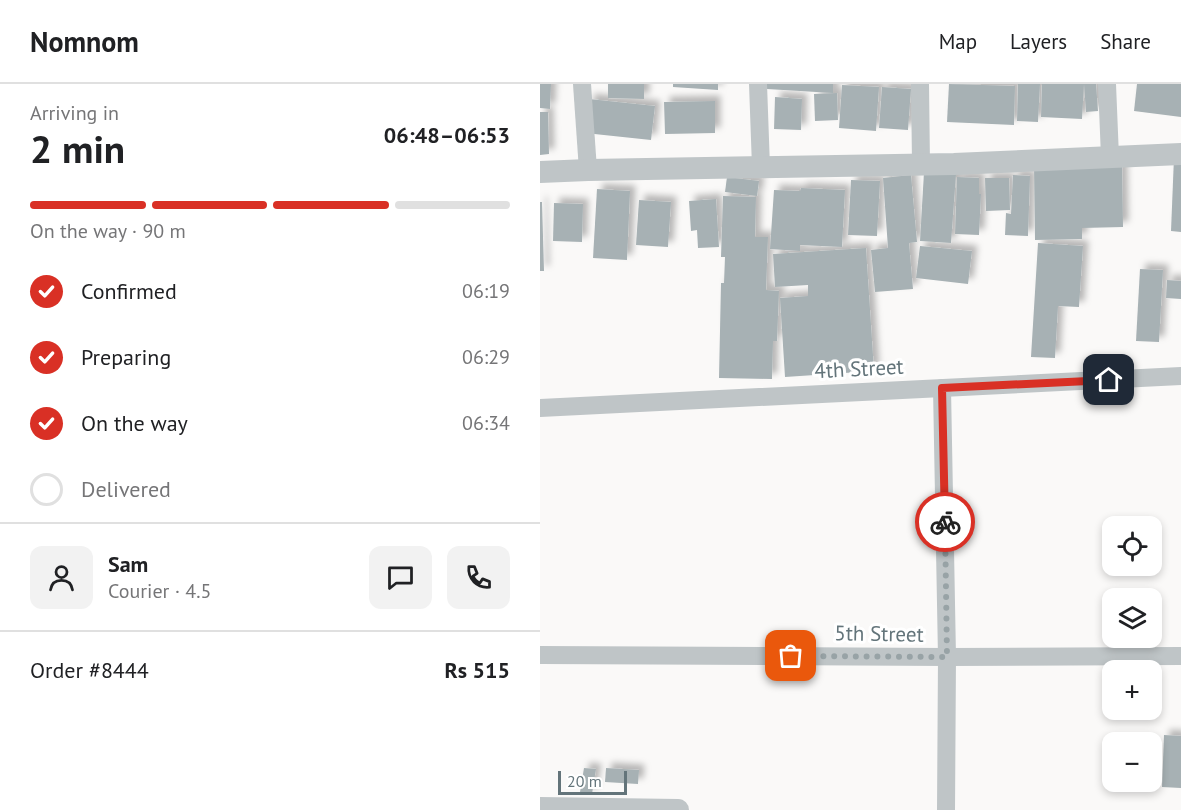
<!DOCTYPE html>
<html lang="en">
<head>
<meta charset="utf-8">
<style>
	:root { --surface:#fff; --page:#f2f2f2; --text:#202124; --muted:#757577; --line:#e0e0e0; --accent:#d93025 }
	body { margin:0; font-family:"PT Sans",sans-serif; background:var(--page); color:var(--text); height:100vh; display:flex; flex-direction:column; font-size:22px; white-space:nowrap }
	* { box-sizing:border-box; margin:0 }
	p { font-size:20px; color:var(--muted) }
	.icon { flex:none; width:33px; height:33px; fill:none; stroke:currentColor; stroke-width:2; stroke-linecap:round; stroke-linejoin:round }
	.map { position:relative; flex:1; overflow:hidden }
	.sheet { display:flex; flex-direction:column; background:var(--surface); width:540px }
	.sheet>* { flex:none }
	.controls { position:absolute; left:562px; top:432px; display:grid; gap:12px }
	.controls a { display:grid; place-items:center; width:60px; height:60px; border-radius:12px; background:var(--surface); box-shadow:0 3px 9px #0003; font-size:30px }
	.scale { position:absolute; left:18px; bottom:15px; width:69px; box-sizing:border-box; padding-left:6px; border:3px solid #63747a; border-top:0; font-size:16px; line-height:21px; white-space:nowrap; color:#63747a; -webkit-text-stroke:4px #fff; paint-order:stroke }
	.pin { position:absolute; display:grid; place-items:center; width:51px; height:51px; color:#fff; margin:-26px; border-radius:12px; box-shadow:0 3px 9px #0006 }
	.courier { position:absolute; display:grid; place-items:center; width:60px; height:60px; margin:-30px; border:4px solid #d93025; border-radius:50%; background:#fff; color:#222; box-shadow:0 2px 8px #0007 }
	.summary em { font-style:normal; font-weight:700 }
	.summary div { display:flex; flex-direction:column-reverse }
	.summary { display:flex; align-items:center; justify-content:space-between; height:102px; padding:0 30px }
	h1 { font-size:39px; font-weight:700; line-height:45px }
	.bar { display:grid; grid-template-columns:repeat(4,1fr); gap:9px 6px; align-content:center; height:72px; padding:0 30px }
	.bar i { height:8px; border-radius:4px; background:var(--line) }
	.bar .current { background:var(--accent) }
	.bar p { grid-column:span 4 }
	.line { display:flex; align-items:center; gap:15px; padding:0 30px; border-top:2px solid var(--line) }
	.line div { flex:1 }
	.round { display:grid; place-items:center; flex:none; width:63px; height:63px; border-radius:12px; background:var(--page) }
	ol { padding:0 30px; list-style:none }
	li { display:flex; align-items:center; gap:18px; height:66px }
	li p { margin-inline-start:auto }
	li .icon { padding:6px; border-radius:50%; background:var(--accent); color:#fff; stroke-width:4 }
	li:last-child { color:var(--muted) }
	li i { width:33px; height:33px; border:3px solid var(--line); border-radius:50% }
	header { display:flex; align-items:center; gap:36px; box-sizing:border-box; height:84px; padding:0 30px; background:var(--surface); border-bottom:2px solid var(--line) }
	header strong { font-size:28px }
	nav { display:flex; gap:33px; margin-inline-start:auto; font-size:21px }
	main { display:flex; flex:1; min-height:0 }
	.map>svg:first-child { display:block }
	.building { fill:#a7b1b4; filter:url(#shadow) }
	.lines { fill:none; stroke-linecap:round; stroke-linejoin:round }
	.minor { stroke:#bfc5c7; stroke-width:18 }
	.tertiary { stroke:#bfc5c7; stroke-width:22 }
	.done { stroke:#98a3a6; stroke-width:6; stroke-dasharray:0 10.8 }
	.route { stroke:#d93025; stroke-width:8 }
	.labels { text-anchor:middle; stroke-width:6; stroke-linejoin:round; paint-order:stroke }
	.street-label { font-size:21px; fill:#63747a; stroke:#fff }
</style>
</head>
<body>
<header>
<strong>Nomnom</strong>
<nav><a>Map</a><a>Layers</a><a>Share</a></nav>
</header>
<main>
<section class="sheet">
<div class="summary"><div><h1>2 min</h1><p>Arriving in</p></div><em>06:48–06:53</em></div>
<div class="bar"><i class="current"></i><i class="current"></i><i class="current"></i><i></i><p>On the way · 90 m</p></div>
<ol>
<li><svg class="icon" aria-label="check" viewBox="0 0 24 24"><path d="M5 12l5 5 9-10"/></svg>Confirmed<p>06:19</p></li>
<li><svg class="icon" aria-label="check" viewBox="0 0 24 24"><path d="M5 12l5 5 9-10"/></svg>Preparing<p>06:29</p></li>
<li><svg class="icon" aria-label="check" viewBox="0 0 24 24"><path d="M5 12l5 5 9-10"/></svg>On the way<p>06:34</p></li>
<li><i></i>Delivered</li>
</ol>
<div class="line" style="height:108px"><a class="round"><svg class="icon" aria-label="person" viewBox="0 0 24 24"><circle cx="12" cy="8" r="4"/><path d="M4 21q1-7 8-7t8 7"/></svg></a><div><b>Sam</b><p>Courier · 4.5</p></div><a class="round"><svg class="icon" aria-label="chat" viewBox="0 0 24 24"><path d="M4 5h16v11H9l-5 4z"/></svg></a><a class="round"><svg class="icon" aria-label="phone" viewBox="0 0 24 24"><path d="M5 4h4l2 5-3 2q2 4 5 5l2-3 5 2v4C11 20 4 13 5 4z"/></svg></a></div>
<div class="line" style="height:78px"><div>Order #8444</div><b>Rs 515</b></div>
</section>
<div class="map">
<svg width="641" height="726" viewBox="0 0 641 726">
	<defs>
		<filter id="shadow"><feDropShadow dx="5.5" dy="-5.5" stdDeviation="3" flood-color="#0004"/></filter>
	</defs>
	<rect width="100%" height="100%" fill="#faf9f8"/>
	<g class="building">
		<path d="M 0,0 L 11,0 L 10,25 L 0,24 Z"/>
		<path d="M 68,0 L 104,0 L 104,15 L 68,14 Z"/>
		<path d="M 133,0 L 178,0 L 178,6 L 133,3 Z"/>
		<path d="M 227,0 L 293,0 L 293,9 L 227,5 Z"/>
		<path d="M 409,0 L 475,2 L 474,41 L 407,38 Z"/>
		<path d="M 478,0 L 500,0 L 498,38 L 477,37 Z"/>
		<path d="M 502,0 L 556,0 L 558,27 L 546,28 L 544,0 L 542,35 L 501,33 Z"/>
		<path d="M 597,0 L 641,0 L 641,33 L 594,27 Z"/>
		<path d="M 302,1 L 339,3 L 336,47 L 299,44 Z"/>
		<path d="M 342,3 L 371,5 L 368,46 L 339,44 Z"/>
		<path d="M 297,9 L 298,36 L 275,37 L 274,10 Z"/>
		<path d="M 235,13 L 262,15 L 261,46 L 234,45 Z"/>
		<path d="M 49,15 L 115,22 L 111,56 L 45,49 Z"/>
		<path d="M 175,17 L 175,49 L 125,50 L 124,18 Z"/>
		<path d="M 0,28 L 8,28 L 9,70 L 0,71 Z"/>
		<path d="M 634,73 L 641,73 L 641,148 L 631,147 Z"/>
		<path d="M 582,79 L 583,143 L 542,144 L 542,155 L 495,156 L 494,81 Z"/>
		<path d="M 384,88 L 416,90 L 411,159 L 380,157 Z"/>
		<path d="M 371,91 L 377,158 L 369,159 L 373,205 L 335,208 L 331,166 L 348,164 L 343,94 Z"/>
		<path d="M 473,91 L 490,92 L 488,152 L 465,151 L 466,129 L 471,130 Z"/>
		<path d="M 187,93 L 219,97 L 217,112 L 185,108 Z"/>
		<path d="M 417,93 L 439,94 L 439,110 L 441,110 L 439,151 L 415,150 Z"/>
		<path d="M 445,94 L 469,94 L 470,126 L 446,127 Z"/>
		<path d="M 311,96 L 340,97 L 337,152 L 308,151 Z"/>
		<path d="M 261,104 L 305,106 L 302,163 L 260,161 L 260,167 L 230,165 L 234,106 L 260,107 Z"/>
		<path d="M 57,105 L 90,107 L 87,176 L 53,174 Z"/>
		<path d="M 183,112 L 216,113 L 215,153 L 228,153 L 226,206 L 239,207 L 237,257 L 233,257 L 232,295 L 179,294 L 181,199 L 184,199 L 185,173 L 181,173 Z"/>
		<path d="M 176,115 L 179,163 L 158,164 L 157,146 L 151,147 L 149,117 Z"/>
		<path d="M 99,116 L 131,118 L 128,163 L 96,161 Z"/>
		<path d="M 0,118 L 2,118 L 4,187 L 0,187 Z"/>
		<path d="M 14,119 L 43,120 L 42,158 L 13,157 Z"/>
		<path d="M 498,159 L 543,162 L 539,223 L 518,222 L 515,274 L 491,273 Z"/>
		<path d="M 380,162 L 432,167 L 428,200 L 376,194 Z"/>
		<path d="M 326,164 L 334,287 L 245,293 L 240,214 L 268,212 L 268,201 L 235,203 L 233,170 Z"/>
		<path d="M 600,185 L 623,186 L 619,258 L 596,257 Z"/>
		<path d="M 627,196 L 641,197 L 641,215 L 626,214 Z"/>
		<path d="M 624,651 L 641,652 L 641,704 L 622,703 Z"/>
		<path d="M 44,684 L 56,685 L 52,710 L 40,708 Z"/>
		<path d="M 66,684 L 99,686 L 98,700 L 65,698 Z"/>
	</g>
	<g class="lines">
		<g class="minor">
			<path d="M 42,0 L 48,86"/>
			<path d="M 218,0 L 221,83"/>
			<path d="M 380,0 L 381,80"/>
			<path d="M 567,0 L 570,73"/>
			<path d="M 402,304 L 407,573 L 406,726"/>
			<path d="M 0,324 L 641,292"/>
			<path d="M 0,571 L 407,573 L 641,572"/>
		</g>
		<g class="tertiary">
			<path d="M 0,88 L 48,86 L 414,80 L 641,70"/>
			<path d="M 0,724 L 138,726"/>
		</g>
	</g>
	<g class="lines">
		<path class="done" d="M 251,572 L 407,573 L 405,438"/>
		<path class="route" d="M 405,438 L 402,304 L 569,296"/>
	</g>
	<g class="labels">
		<g class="street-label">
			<text transform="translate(319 285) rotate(-3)" y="7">4th Street</text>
			<text transform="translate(339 550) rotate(1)" y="7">5th Street</text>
		</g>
	</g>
</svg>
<div class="controls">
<a><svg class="icon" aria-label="locate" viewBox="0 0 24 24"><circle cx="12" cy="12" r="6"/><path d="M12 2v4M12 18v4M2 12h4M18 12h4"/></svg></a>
<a><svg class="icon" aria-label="layers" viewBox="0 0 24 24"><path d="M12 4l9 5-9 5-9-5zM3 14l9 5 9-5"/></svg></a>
<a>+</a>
<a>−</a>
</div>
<div class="scale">20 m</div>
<div class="pin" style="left:251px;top:572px;background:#ea580c"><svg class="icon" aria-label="bag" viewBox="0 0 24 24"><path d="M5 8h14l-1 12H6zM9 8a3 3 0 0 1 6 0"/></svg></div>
<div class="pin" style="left:569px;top:296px;background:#1f2937"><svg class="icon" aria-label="home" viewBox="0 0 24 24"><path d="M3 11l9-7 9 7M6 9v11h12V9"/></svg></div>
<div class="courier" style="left:405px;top:438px"><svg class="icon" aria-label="bike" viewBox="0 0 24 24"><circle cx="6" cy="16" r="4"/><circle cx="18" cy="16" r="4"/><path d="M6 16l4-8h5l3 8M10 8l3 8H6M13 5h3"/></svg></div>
</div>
</main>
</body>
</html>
